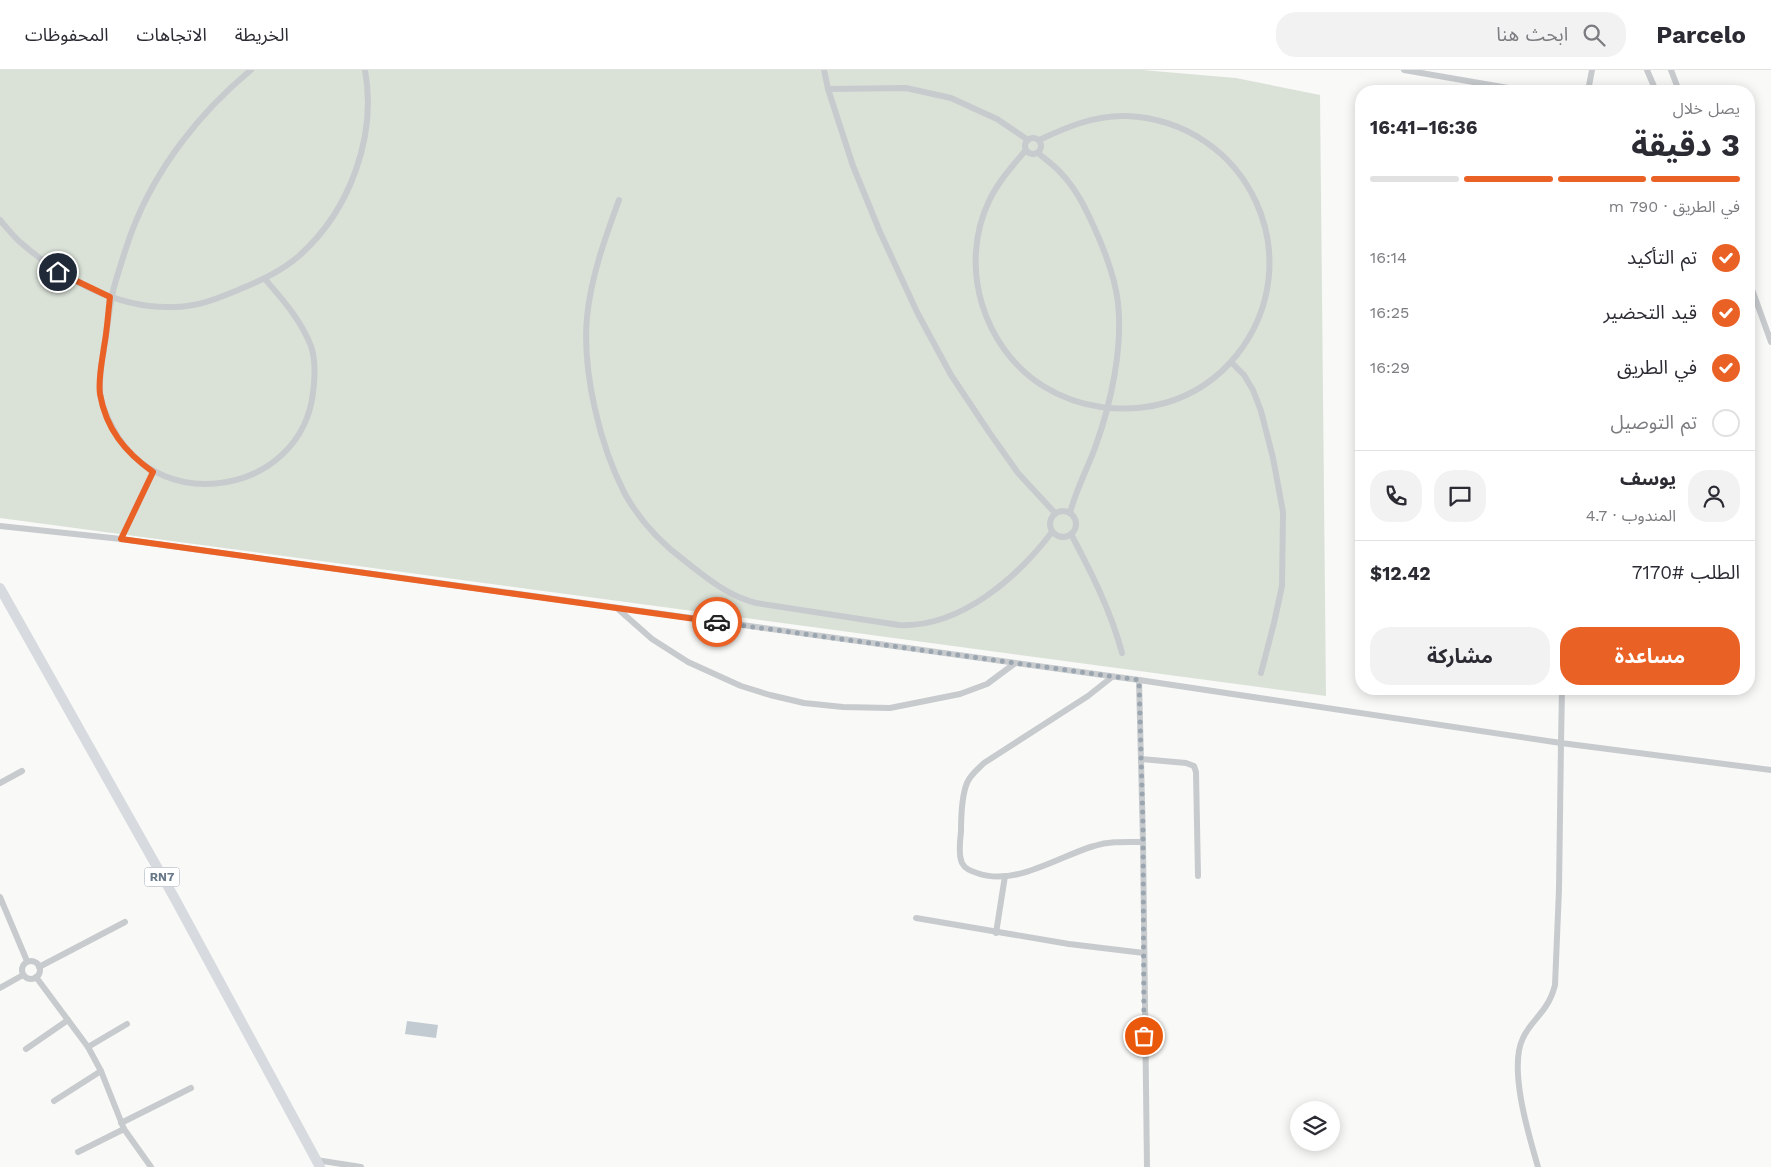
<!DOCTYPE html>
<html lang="ar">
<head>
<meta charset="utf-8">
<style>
	:root { --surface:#fff; --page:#f2f2f3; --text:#2b2b33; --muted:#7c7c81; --line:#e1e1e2; --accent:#ea6126 }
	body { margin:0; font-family:"Work Sans","Noto Sans Arabic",sans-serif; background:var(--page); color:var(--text); direction:rtl; height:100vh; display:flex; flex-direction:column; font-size:19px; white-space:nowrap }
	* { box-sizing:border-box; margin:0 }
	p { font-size:16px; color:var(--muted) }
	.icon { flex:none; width:28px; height:28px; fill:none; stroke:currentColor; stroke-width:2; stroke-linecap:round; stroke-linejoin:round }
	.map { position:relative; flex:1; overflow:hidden; direction:ltr }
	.side { position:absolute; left:1355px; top:15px; width:400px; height:610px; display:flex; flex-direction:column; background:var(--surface); border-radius:20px; box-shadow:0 2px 12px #0003; direction:rtl }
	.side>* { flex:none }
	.controls { position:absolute; left:1290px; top:1031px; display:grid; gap:10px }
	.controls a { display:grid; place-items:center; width:50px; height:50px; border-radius:50%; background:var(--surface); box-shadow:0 2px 12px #0003; font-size:25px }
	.pin { position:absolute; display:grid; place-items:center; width:42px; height:42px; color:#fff; margin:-21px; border:2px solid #fff; border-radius:50%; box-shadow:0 1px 5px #0007 }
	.courier { position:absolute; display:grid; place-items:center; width:50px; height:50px; margin:-25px; border:4px solid #ea6126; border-radius:50%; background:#fff; color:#222; box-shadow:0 1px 6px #0007 }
	.headline em { font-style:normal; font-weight:700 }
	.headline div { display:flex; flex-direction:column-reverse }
	.headline { display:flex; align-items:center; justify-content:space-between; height:85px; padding:0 15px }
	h1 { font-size:32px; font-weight:700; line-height:38px }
	.bar { display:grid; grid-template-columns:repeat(4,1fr); gap:8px 5px; align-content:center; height:60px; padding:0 15px }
	.bar i { height:6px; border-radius:4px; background:var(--line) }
	.bar .selected { background:var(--accent) }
	.bar p { grid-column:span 4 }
	.line { display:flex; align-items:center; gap:12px; padding:0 15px; border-top:1px solid var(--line) }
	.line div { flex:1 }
	.round { display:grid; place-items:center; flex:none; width:52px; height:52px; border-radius:20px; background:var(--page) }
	ol { padding:0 15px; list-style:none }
	li { display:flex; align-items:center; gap:15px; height:55px }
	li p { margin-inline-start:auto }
	li .icon { padding:5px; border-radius:50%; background:var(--accent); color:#fff; stroke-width:4 }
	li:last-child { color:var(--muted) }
	li i { width:28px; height:28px; border:2px solid var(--line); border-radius:50% }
	.cta { display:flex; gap:10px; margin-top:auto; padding:10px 15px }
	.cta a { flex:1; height:58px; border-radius:20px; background:var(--accent); color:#fff; font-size:20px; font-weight:700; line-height:58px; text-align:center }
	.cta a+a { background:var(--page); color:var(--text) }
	header { display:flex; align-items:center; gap:30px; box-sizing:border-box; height:70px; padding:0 25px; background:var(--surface); border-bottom:1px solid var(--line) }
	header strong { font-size:24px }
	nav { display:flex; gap:28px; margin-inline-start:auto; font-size:18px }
	.search { width:350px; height:45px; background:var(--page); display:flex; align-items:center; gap:12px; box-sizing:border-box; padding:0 18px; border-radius:20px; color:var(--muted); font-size:19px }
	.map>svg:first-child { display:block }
	.green { fill:#dae2d8 }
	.water { fill:#c2cbd1 }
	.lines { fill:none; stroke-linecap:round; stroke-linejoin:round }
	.minor { stroke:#c7cbce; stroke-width:6 }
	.primary { stroke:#d7dbdf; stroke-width:10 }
	.done { stroke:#9aa5b0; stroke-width:5; stroke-dasharray:0 9 }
	.route { stroke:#ea6126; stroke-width:6 }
	.labels { text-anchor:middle; stroke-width:5; stroke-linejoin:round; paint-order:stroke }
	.shield { fill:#fff; stroke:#95a0ac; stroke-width:1 }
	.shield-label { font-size:12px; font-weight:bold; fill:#677889 }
</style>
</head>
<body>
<header>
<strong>Parcelo</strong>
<div class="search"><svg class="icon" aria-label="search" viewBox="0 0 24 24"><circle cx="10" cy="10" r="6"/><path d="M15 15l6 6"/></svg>ابحث هنا</div>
<nav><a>الخريطة</a><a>الاتجاهات</a><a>المحفوظات</a></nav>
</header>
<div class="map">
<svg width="1771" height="1097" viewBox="0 0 1771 1097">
	<rect width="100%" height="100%" fill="#f9f9f7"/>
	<path class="green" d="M 0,0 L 1142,0 L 1236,8 L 1320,25 L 1326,626 L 0,448 Z"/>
	<path class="water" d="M 407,951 L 438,955 L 436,968 L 405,964 Z"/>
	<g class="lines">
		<g class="minor">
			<path d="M 251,0 C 200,42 156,98 132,161 C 126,177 121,194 116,210 C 110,229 109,247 106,266 C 103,284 99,304 100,322 C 101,335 108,349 114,360 C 161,448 301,423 313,323 C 315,308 316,291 311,276 C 301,250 283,230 265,209"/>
			<path d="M 824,0 L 828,19 L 853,96 L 880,162 L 918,244 L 951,305 L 989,362 L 1018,403 L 1055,443"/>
			<path d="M 1404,0 L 1526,21"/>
			<path d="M 1647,0 L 1656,21"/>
			<path d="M 1671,0 L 1679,21"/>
			<path d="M 828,19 L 906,18 L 951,28 L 997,49 L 1028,70"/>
			<path d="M 1588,21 L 1592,0"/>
			<circle cx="1033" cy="76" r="8"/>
			<path d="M 1026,80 C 1012,96 998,112 989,131 C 958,196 983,278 1043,316 C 1080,339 1124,344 1165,333 C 1193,325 1218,308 1236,286 C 1313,190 1249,51 1126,46 C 1095,45 1067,57 1039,70"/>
			<path d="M 1038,83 C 1045,89 1054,95 1061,103 C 1076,119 1085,137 1094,157 C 1105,181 1115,207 1118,233 C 1123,278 1111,333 1096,375 C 1088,398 1076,419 1070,443"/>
			<path d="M 619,130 C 605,168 591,207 587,247 C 582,302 600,376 625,424 C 640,451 661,473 685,491 C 708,509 728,526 756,533 L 899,555 C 960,558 1017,508 1052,462"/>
			<path d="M 0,150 C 6,157 13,166 20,172 C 61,208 117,239 173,237 C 198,237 216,229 238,220 C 260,211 282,201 300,185 C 350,140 377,66 365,0"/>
			<path d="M 1749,211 L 1771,272"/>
			<path d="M 1231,292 L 1244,305 L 1253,320 L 1261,341 L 1273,388 L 1283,442 L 1282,516 L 1274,553 L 1261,603"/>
			<circle cx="1063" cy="454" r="13"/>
			<path d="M 0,456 L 121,469 L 1139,610 L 1561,673 L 1559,819 L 1555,915 C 1553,923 1550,930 1546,936 C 1539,947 1528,956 1523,968 C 1508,998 1529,1066 1538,1097"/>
			<path d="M 1071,464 C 1091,502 1111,541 1122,583"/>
			<path d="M 121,469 L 153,402"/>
			<path d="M 618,539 L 652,569 L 688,592 L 741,616 L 770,625 L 804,633 L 843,637 L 890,638 L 960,624 L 987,614 L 1014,594"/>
			<path d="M 1112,607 L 1088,626 L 984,693 C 978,699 970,705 967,713 C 962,725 961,749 961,762 C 960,771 958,784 962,793 C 965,799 971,801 977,803 C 1015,817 1059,786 1094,776 C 1110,771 1126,772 1143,772"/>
			<path d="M 1139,610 L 1143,772 L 1147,1097"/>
			<path d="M 1562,619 L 1561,673 L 1771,700"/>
			<path d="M 1141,689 L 1186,693 L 1194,696 L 1196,702 L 1198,806"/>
			<path d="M 0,713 L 22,701"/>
			<path d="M 0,827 L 27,891"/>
			<path d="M 916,848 L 1069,874 L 1144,883"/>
			<path d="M 996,863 L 1005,806"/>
			<circle cx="31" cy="900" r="9"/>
			<path d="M 39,897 L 125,852"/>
			<path d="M 36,907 L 88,977 L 101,1001 L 124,1059 L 151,1097"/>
			<path d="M 0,918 L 23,905"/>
			<path d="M 88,977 L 127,954"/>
			<path d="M 26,979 L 68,950"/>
			<path d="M 54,1031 L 101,1001"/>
			<path d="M 121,1053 L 191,1018"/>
			<path d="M 78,1082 L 124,1059"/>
			<path d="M 316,1090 L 361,1097"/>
		</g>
		<path class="primary" d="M 0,518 L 175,829 L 320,1097"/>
	</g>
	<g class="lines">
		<path class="done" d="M 717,552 L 1139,610 L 1143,757 L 1144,966"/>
		<path class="route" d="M 58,202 L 110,227 C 108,244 107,261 104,277 C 102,292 98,309 100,324 C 106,359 125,382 153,402 L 121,469 L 717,552"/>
	</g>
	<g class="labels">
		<rect class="shield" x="144.5" y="797.5" width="35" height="19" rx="4"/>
		<g class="shield-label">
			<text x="162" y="811">RN7</text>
		</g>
	</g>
</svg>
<div class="controls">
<a><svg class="icon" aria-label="layers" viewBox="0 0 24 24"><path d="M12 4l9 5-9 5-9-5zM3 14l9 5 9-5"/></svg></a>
</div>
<div class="pin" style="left:1144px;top:966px;background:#ea580c"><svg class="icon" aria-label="bag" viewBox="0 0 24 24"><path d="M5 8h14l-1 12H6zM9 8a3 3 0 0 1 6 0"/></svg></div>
<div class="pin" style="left:58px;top:202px;background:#1f2937"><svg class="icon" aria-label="home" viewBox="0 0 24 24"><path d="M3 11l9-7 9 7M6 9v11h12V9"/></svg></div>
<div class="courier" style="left:717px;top:552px"><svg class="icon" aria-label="car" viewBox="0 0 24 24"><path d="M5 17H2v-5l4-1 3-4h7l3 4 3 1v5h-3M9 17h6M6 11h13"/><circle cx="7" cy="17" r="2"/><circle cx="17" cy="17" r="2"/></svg></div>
<section class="side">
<div class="headline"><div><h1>3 دقيقة</h1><p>يصل خلال</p></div><em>16:36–16:41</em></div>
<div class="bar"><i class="selected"></i><i class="selected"></i><i class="selected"></i><i></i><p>في الطريق · 790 m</p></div>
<ol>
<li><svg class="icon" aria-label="check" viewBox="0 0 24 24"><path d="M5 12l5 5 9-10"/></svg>تم التأكيد<p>16:14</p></li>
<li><svg class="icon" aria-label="check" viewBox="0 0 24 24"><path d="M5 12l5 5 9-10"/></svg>قيد التحضير<p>16:25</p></li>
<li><svg class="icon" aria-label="check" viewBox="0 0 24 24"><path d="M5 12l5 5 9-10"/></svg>في الطريق<p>16:29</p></li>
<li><i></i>تم التوصيل</li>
</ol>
<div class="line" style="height:90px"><a class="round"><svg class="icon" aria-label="person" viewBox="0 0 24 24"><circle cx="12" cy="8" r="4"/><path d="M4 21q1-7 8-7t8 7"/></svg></a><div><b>يوسف</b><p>المندوب · 4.7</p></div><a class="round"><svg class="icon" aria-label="chat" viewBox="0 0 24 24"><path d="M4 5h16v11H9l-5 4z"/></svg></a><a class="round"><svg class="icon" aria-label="phone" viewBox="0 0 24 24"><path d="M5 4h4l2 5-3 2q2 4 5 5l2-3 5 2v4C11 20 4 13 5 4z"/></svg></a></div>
<div class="line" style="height:65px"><div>الطلب #7170</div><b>$12.42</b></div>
<div class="cta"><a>مساعدة</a><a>مشاركة</a></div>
</section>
</div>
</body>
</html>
